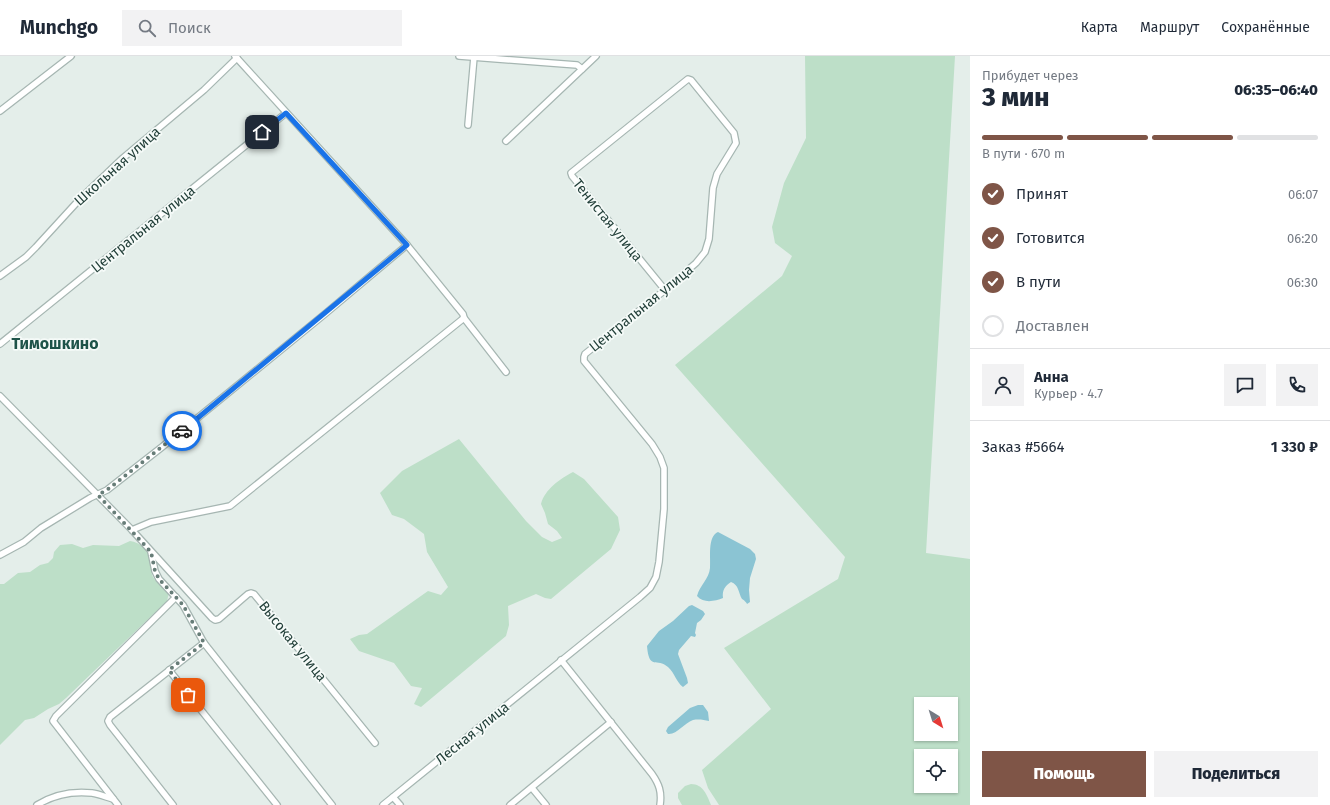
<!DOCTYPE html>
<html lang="ru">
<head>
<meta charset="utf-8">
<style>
	:root { --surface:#fff; --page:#f2f2f3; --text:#1f2937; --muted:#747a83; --line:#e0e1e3; --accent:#7f5547 }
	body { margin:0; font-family:"Fira Sans",sans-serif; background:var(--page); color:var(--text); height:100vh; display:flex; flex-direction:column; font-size:15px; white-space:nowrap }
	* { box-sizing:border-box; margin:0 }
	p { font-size:13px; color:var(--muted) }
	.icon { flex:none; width:22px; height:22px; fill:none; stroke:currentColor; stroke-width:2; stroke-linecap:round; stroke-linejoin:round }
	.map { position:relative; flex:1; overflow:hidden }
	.sheet { display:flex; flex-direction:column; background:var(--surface); width:360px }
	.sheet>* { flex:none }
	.needle { width:26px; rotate:142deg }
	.buttons { position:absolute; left:914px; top:641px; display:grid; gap:8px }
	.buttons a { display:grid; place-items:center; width:44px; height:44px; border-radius:0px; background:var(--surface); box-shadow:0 1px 3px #0004; font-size:20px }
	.pin { position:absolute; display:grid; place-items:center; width:34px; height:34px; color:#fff; margin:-17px; border-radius:8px; box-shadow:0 2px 6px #0006 }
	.courier { position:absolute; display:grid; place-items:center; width:40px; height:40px; margin:-20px; border:3px solid #1a73e8; border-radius:50%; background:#fff; color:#222; box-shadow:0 1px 5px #0007 }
	.overview em { font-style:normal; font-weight:800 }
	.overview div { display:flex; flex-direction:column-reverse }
	.overview { display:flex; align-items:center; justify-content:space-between; height:68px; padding:0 12px }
	h1 { font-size:26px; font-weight:800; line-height:30px }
	.bar { display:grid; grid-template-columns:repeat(4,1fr); gap:6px 4px; align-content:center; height:48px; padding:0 12px }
	.bar i { height:5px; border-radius:3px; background:var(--line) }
	.bar .current { background:var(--accent) }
	.bar p { grid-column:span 4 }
	.line { display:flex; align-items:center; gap:10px; padding:0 12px; border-top:1px solid var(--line) }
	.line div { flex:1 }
	.round { display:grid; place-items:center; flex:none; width:42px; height:42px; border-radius:0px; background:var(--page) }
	ol { padding:0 12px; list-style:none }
	li { display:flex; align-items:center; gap:12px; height:44px }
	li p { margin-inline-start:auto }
	li .icon { padding:4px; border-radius:50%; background:var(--accent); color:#fff; stroke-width:4 }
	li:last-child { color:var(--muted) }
	li i { width:22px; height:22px; border:2px solid var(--line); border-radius:50% }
	.primary-button { display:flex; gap:8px; margin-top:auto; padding:8px 12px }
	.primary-button a { flex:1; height:46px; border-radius:0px; background:var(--accent); color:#fff; font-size:16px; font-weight:800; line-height:46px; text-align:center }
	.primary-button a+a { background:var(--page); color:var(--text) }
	header { display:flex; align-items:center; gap:24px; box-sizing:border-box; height:56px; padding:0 20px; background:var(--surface); border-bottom:1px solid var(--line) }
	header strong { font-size:19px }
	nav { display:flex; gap:22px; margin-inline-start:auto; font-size:14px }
	.search { width:280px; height:36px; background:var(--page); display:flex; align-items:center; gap:10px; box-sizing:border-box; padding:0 14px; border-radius:0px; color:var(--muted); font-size:15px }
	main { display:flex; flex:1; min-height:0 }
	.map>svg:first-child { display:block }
	.green { fill:#bddfc8; fill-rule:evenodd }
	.water { fill:#8bc4d3 }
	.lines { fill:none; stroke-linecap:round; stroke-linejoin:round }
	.street-casing { stroke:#a6b6b2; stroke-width:8 }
	.street { stroke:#fff; stroke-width:5.5 }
	.done { stroke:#677d78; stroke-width:4; stroke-dasharray:0 7.2 }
	.route { stroke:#1a73e8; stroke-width:5 }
	.labels { text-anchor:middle; stroke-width:3.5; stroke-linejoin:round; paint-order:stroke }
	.street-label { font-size:14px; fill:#23403a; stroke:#f5faf8 }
	.quarter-label { font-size:16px; font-weight:bold; fill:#1e5349; stroke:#f5faf8 }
</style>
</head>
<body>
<header>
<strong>Munchgo</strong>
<div class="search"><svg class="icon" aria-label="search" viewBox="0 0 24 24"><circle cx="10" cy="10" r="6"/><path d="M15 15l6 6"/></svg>Поиск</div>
<nav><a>Карта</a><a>Маршрут</a><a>Сохранённые</a></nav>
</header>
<main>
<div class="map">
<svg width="970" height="749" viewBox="0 0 970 749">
	<rect width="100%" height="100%" fill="#e4eeea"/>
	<g class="green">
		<path d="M 805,0 L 955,0 L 926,497 L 970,503 L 970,749 L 719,749 L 708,732 L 702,714 L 771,653 L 724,592 L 838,523 L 845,501 L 675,309 L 782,220 L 792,200 L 775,187 L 772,171 L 784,127 L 806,82 ZM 921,648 L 951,648 L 951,678 L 921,678 ZM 921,700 L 951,700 L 951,730 L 921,730 Z"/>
		<path d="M 459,383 L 526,465 L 542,481 L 552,486 L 562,482 L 557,475 L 548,468 L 545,457 L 541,448 C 545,433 560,423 573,416 L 584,423 L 618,461 L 620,474 L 611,493 L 551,543 L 545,542 L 536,538 L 508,550 L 509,569 L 506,580 L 421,651 L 414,648 L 422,632 L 411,630 L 394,607 L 359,595 L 350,583 L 359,579 L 367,578 L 428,535 L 441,539 L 448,531 L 427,496 L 424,478 L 404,463 L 392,459 L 380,437 L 402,415 Z"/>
		<path d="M 130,485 C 140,486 150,495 152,505 C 153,511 150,516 153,521 C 157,528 165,531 169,537 L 167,545 L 66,642 L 59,648 L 48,653 L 34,662 L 25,664 L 0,689 L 0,528 L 4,528 L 18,517 L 30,516 L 40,509 L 48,507 L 53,502 L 54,496 L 60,489 L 72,488 L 83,492 L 93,489 L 119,490 Z"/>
		<path d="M 691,728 C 703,728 707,739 711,749 L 682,749 L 678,742 L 678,737 L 685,730 Z"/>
	</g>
	<g class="water">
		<path d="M 718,476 L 750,493 L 755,498 L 756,503 L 750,522 L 749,534 L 750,546 L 747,548 C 747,547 743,543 742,543 C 738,536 739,529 731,526 C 725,530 722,534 723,542 C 715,545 704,548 697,540 C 700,529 709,523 710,512 C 711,502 707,481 718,476 Z"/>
		<path d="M 692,549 L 703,555 L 705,558 L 701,564 L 697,567 L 695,577 L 696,579 L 695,581 L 691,580 L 679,594 L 678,598 L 687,622 L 688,627 L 683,631 C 676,626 675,617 668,611 C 657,601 649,615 647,590 L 659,575 L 673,565 L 689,550 Z"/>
		<path d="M 698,649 L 703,649 L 708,656 L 709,665 C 704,664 699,663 693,664 C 684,667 677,679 668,678 L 666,675 L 668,671 L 690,652 Z"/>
	</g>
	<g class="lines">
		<g class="street-casing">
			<g id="street">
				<path d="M 235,0 L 407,189 L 463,258 L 464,262 L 506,316"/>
				<path d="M 459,0 L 577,9 L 582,13"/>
				<path d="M 0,55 L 71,0"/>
				<path d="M 468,69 L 474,1"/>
				<path d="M 506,85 L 596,0"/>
				<path d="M 0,220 L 26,201 L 36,191 L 79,144 L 123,102 L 204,34 L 237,2"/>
				<path d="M 0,288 L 286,57"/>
				<path d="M 0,340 L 132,474 L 212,562 L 215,564 L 219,563 L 248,538 L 251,537 L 254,538 L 375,687"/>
				<path d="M 132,474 L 151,466 L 230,450 L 464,262"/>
				<path d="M 151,496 L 155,515 L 159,523 L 183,549 L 204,587 L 332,749"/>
				<path d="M 0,499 L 24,486 L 41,472 L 90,442 L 107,434 L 162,391 L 326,257 L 407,189"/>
				<path d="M 561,604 L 652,718 C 659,728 662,736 660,749"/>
				<path d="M 169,614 L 277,749"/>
				<path d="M 532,732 L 546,749"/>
				<path d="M 393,741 L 400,749"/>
				<path d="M 37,749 C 53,739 73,735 92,737 C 99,738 106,741 113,743"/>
				<path d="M 118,749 L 53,665 L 56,660 L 176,541"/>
				<path d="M 173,749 L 110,669 L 108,665 L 110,661 L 204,587"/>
				<path d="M 383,749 L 640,541 L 650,532 L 656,521 L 659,506 L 664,453 L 664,412 L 660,401 L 652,388 L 584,305 L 584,301 L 585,298 L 665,234 L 696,207 L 705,196 L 709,183 L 713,132 L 717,118 L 736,87 L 734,77 L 691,24 L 688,23 L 571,117 L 572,120 L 665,234"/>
				<path d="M 510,749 L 611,666"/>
			</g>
		</g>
		<use href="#street" class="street"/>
	</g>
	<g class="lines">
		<path class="done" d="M 182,375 L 107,434 L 98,439 L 151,496 L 155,515 L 159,523 L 183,549 L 204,587 L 169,614 L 188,639"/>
		<path class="route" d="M 182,375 L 407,189 L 286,57 L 262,76"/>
	</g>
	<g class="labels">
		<g class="street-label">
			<text transform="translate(117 110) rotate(-42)" y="5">Школьная улица</text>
			<text transform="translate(608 164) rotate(51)" y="5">Тенистая улица</text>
			<text transform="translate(143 173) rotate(-39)" y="5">Центральная улица</text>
			<text transform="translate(641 252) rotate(-39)" y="5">Центральная улица</text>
			<text transform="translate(293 585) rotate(51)" y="5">Высокая улица</text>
			<text transform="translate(472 677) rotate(-39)" y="5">Лесная улица</text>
		</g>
		<g class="quarter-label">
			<text x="55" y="293">Тимошкино</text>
		</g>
	</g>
</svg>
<div class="buttons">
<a><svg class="needle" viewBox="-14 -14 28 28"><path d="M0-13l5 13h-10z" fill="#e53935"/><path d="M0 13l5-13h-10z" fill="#747a83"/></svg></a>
<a><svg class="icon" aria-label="locate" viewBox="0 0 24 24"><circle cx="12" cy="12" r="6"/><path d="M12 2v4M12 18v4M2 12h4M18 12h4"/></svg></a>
</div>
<div class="pin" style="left:188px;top:639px;background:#ea580c"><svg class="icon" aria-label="bag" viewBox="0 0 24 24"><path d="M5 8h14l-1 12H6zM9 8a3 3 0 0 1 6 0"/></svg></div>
<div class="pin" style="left:262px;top:76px;background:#1f2937"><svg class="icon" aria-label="home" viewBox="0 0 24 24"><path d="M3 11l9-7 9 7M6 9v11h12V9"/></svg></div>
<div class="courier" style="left:182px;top:375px"><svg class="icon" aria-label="car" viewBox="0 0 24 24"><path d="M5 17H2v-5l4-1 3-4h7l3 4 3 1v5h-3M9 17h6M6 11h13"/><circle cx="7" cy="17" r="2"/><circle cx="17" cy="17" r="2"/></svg></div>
</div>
<section class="sheet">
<div class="overview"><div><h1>3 мин</h1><p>Прибудет через</p></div><em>06:35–06:40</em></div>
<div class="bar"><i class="current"></i><i class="current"></i><i class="current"></i><i></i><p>В пути · 670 m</p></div>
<ol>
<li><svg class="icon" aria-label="check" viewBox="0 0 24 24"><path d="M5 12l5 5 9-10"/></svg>Принят<p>06:07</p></li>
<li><svg class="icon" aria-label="check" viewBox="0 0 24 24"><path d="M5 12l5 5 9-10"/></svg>Готовится<p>06:20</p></li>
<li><svg class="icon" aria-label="check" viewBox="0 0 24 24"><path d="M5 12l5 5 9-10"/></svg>В пути<p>06:30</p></li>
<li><i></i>Доставлен</li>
</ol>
<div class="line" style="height:72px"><a class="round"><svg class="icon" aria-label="person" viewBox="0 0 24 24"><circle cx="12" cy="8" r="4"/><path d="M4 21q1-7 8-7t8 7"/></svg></a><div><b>Анна</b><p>Курьер · 4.7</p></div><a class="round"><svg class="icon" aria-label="chat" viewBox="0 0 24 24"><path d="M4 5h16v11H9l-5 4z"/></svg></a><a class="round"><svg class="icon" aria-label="phone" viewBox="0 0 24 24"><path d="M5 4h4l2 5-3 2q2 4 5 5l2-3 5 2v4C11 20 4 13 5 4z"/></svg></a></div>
<div class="line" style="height:52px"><div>Заказ #5664</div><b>1 330 ₽</b></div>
<div class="primary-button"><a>Помощь</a><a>Поделиться</a></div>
</section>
</main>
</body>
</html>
